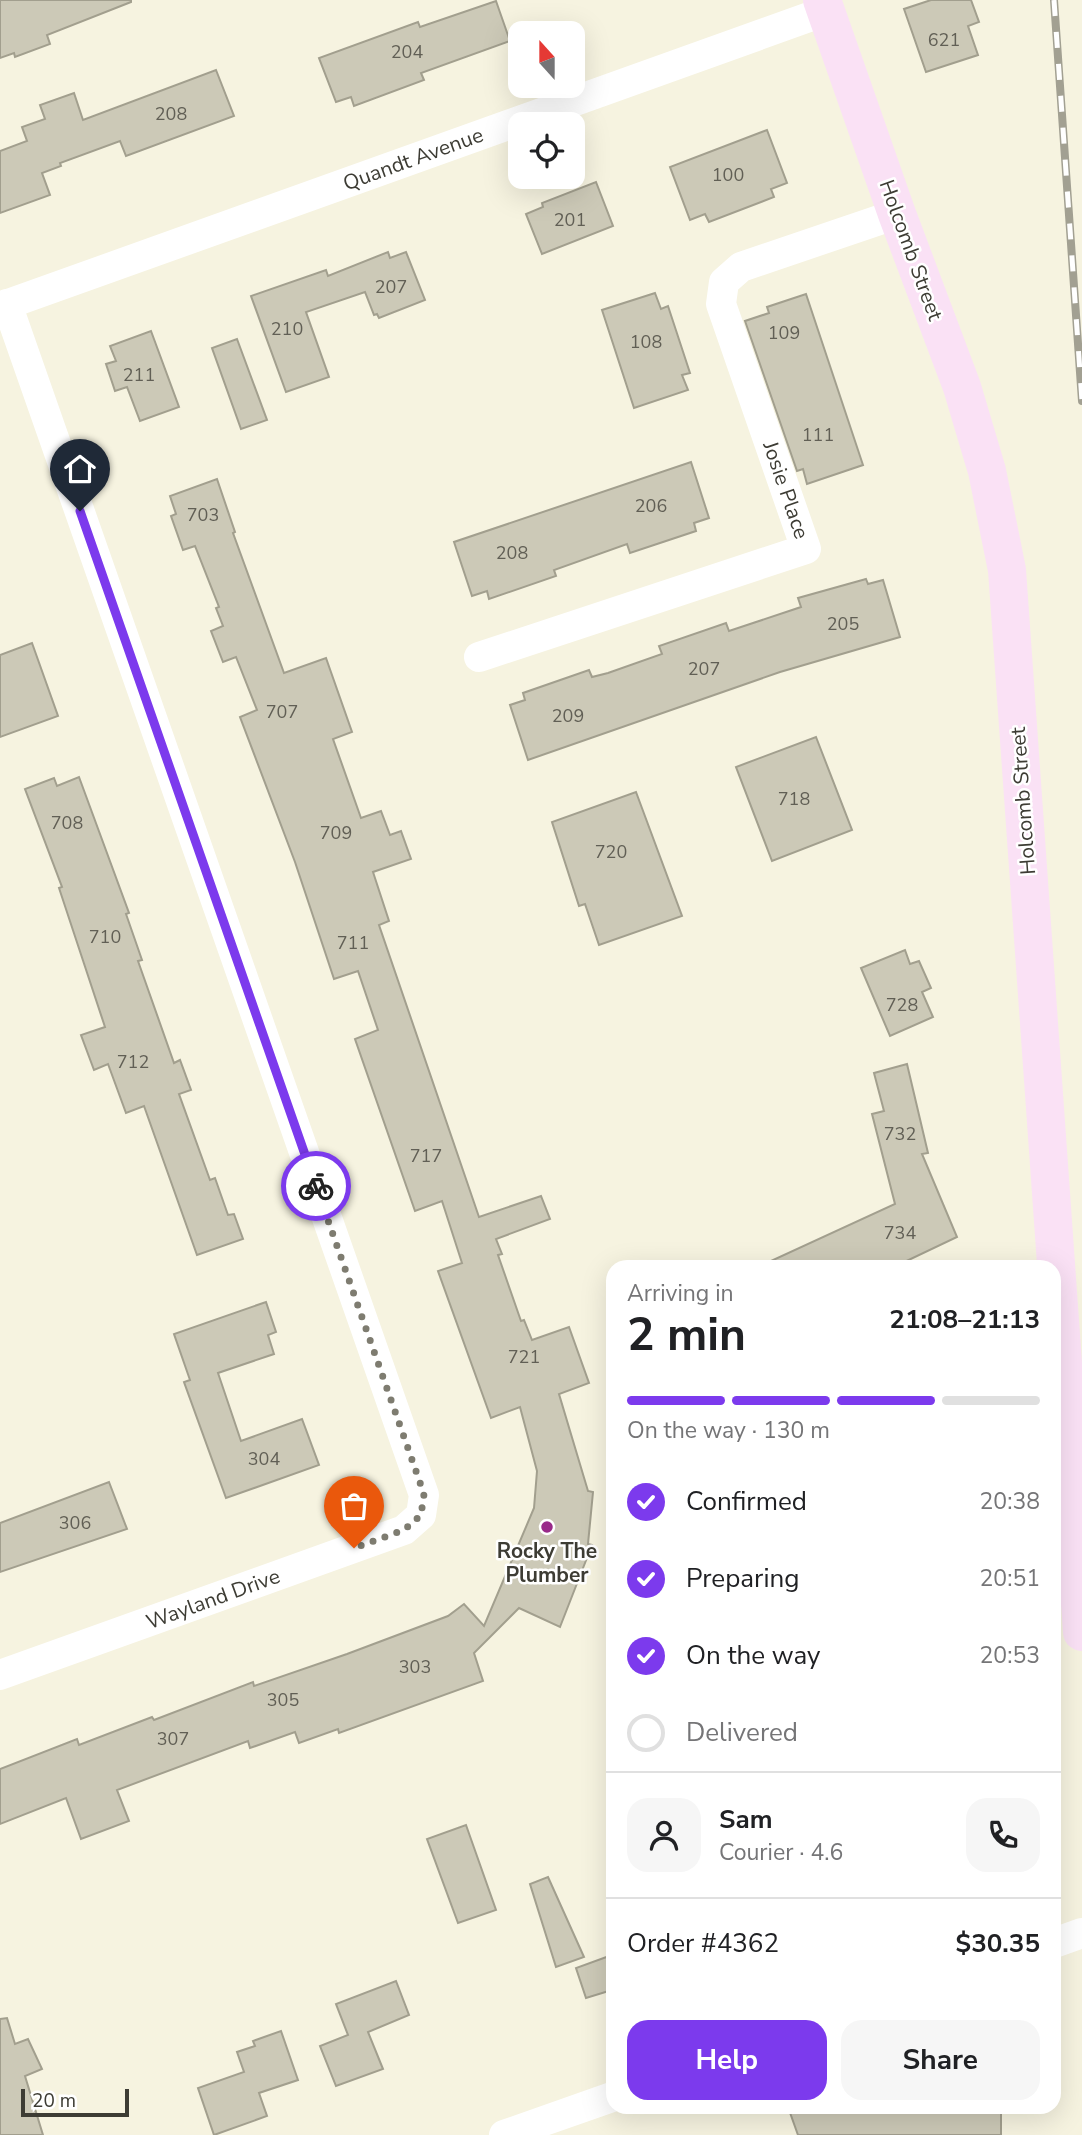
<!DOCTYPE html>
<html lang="en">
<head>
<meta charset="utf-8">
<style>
	:root { --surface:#fff; --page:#f6f6f6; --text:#202124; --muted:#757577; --line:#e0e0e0; --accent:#7c3aed }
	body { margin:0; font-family:"Nunito Sans",sans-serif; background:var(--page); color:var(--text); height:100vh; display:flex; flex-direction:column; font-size:26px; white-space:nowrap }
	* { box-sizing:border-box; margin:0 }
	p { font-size:23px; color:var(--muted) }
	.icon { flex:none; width:38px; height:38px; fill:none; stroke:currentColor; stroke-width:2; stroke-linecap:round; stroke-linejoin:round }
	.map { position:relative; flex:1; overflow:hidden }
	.sheet { position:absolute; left:606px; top:1260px; width:455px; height:854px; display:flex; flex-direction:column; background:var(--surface); border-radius:21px; box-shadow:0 7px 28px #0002 }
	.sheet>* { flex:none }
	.needle { width:46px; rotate:339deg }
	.controls { position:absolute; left:508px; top:21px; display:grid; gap:14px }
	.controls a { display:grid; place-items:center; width:77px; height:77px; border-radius:14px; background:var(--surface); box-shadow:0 7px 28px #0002; font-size:35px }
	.scale { position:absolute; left:21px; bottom:18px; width:108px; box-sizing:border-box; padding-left:7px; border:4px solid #3d3c34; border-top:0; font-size:19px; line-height:24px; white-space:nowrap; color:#3d3c34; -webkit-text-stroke:5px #fff; paint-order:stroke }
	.pin { position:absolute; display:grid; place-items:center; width:60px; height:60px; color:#fff; margin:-72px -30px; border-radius:50% 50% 50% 0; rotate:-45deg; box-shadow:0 0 7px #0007 }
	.pin .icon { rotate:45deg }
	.courier { position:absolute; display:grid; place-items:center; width:70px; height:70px; margin:-35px; border:5px solid #7c3aed; border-radius:50%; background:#fff; color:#222; box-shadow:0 2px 9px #0007 }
	.headline em { font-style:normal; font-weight:700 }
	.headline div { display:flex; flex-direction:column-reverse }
	.headline { display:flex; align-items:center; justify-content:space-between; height:119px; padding:0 21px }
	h1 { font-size:46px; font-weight:700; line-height:52px }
	.bar { display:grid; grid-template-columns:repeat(4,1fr); gap:10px 7px; align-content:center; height:84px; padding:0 21px }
	.bar i { height:9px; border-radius:5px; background:var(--line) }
	.bar .active { background:var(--accent) }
	.bar p { grid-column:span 4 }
	.line { display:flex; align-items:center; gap:18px; padding:0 21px; border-top:2px solid var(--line) }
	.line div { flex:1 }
	.round { display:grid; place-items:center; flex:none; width:74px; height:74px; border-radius:21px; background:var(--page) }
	ol { padding:0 21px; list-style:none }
	li { display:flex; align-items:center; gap:21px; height:77px }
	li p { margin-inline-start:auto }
	li .icon { padding:7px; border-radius:50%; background:var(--accent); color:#fff; stroke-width:4 }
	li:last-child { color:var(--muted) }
	li i { width:38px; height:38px; border:4px solid var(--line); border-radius:50% }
	.cta { display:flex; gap:14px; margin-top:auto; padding:14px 21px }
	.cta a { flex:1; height:80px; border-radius:21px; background:var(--accent); color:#fff; font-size:28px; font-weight:700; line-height:80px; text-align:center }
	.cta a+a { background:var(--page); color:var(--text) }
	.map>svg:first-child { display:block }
	.building { fill:#ccc9b7; stroke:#a29f8e; stroke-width:2 }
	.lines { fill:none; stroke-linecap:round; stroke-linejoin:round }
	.street { stroke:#fff; stroke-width:30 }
	.secondary { stroke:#fae1f5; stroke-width:38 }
	.rail-casing { stroke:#a2a092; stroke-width:8 }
	.rail { stroke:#fff; stroke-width:5; stroke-dasharray:16; stroke-linecap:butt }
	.done { stroke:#7e7c70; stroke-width:7; stroke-dasharray:0 12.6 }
	.route { stroke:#7c3aed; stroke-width:9 }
	.poi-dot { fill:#992a89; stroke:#fff; stroke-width:2.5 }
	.labels { text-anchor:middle; stroke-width:5; stroke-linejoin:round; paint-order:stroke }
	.number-label { font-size:18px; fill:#615f55 }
	.street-label { font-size:21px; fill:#3d3c34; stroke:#fff }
	.poi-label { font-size:21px; font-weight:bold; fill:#3d3c34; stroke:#fff }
</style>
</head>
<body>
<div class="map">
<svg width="1082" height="2135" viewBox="0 0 1082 2135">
	<rect width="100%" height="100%" fill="#f6f3e0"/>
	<g class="building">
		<path d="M 0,0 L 131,0 L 131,2 L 47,35 L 50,44 L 15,57 L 14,53 L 0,58 Z"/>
		<path d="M 931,0 L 971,0 L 979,22 L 968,26 L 978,55 L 926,72 L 904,9 Z"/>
		<path d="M 496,1 L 510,41 L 421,73 L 424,80 L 354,106 L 351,97 L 336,102 L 319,58 L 418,22 L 420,27 Z"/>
		<path d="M 216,70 L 234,116 L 126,156 L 120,141 L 60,163 L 61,166 L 42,173 L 50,195 L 0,213 L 0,151 L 27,141 L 22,127 L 45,119 L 40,105 L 74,93 L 83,120 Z"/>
		<path d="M 767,130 L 787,183 L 771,189 L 774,197 L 709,222 L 705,214 L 690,220 L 670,167 Z"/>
		<path d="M 596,182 L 613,226 L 542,254 L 526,214 L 543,207 L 542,203 Z"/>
		<path d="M 388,252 L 390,258 L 406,252 L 425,300 L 379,318 L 377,314 L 374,315 L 365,292 L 306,312 L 329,377 L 286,392 L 251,296 L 326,270 L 328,276 Z"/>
		<path d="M 655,293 L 661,309 L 668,306 L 690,373 L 682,375 L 688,390 L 634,408 L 602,310 Z"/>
		<path d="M 806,294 L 863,465 L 807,484 L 803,469 L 797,471 L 745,321 L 769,313 L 767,307 Z"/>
		<path d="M 151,331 L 179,407 L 140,421 L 127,387 L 115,391 L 106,364 L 116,361 L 110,346 Z"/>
		<path d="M 237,339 L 267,420 L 241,429 L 212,348 Z"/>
		<path d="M 691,462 L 709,518 L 694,523 L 696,531 L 630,553 L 627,544 L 554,570 L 556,576 L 489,599 L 487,591 L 472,596 L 454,542 Z"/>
		<path d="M 217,479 L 235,532 L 233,533 L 284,673 L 326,658 L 352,732 L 333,739 L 361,818 L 381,811 L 390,835 L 401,831 L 411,859 L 373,872 L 389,921 L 379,925 L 479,1217 L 541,1196 L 550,1219 L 496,1239 L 502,1254 L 498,1255 L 521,1321 L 524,1320 L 532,1340 L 569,1327 L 589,1383 L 559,1394 L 588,1491 L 593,1492 L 588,1544 L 592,1545 L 560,1627 L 519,1608 L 474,1653 L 483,1681 L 339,1733 L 338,1729 L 299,1743 L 295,1732 L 250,1748 L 248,1741 L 117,1790 L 129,1821 L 81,1839 L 66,1798 L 0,1824 L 0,1769 L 77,1739 L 79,1745 L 152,1717 L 154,1720 L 253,1682 L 254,1686 L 347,1654 L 448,1616 L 464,1604 L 484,1626 L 534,1508 L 537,1471 L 520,1407 L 491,1418 L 438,1271 L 462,1263 L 442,1201 L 415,1211 L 355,1039 L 378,1030 L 358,971 L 334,979 L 295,862 L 240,717 L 257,710 L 236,657 L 223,662 L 211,631 L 223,626 L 216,608 L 219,607 L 195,546 L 183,550 L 171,516 L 176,514 L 170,496 Z"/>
		<path d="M 866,579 L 868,584 L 883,580 L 900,637 L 780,672 L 528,760 L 510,705 L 525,700 L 523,693 L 589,670 L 592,677 L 608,673 L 662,654 L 659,646 L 726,623 L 729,631 L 801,607 L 798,598 Z"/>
		<path d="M 32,643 L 58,716 L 0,737 L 0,655 Z"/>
		<path d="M 816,737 L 852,830 L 772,861 L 736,767 Z"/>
		<path d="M 79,777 L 129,913 L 126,914 L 142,960 L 138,961 L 174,1063 L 180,1060 L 191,1090 L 179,1094 L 210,1180 L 215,1178 L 228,1215 L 234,1214 L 243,1239 L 197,1255 L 144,1106 L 126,1113 L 108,1064 L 94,1070 L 81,1035 L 105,1027 L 59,888 L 62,887 L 25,789 L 54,778 L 57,786 Z"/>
		<path d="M 636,792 L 682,916 L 599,945 L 585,904 L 579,906 L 552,822 Z"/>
		<path d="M 905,950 L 910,964 L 919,961 L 931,988 L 922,992 L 933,1017 L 890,1036 L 861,968 Z"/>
		<path d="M 907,1064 L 928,1153 L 922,1154 L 957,1237 L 894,1267 L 758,1267 L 895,1204 L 872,1114 L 884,1111 L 874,1073 Z"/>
		<path d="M 266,1302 L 276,1332 L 268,1335 L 274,1354 L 218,1373 L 241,1441 L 302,1419 L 319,1465 L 226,1498 L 184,1382 L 190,1380 L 174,1334 Z"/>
		<path d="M 109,1482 L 127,1529 L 0,1572 L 0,1523 Z"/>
		<path d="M 466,1825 L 496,1910 L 458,1923 L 427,1839 Z"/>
		<path d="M 548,1877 L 584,1957 L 556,1967 L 530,1884 Z"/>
		<path d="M 612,1955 L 612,1990 L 586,1998 L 576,1968 Z"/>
		<path d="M 396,1981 L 409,2015 L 368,2032 L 383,2069 L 336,2086 L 320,2046 L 348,2035 L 336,2004 Z"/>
		<path d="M 7,2018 L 15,2044 L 28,2039 L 42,2069 L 25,2076 L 43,2135 L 0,2135 L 0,2019 Z"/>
		<path d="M 281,2031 L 298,2080 L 259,2093 L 267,2116 L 214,2135 L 198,2088 L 244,2072 L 237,2052 L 255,2046 L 253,2041 Z"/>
		<path d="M 788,2107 L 1001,2107 L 1001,2135 L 798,2135 Z"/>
	</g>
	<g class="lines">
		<g class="street">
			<path d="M 0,307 L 826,11"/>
			<path d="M 479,657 L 806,549 L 721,304 L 724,282 L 741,267 L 897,214"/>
			<path d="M 0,1675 L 404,1530 L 421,1515 L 424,1495 L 7,304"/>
			<path d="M 1054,1943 L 1082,1933"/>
			<path d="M 504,2135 L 612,2097"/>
		</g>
		<path class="secondary" d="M 822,0 L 897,214 L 962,387 L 987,471 L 1007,570 L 1082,1632"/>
		<g class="rail-casing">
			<path id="rail" d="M 1054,0 L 1082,401"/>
		</g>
		<use href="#rail" class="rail"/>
	</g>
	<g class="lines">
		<path class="done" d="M 316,1186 L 424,1494 L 421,1515 L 404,1530 L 354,1548"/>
		<path class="route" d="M 80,511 L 316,1186"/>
	</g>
	<circle class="poi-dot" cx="547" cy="1527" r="7"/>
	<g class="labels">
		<g class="number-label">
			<text x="944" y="46">621</text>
			<text x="407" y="58">204</text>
			<text x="171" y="120">208</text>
			<text x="728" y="181">100</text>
			<text x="570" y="226">201</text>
			<text x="391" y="293">207</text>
			<text x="287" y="335">210</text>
			<text x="784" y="339">109</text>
			<text x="646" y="348">108</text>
			<text x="139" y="381">211</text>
			<text x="818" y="441">111</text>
			<text x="651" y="512">206</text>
			<text x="203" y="521">703</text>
			<text x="512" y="559">208</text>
			<text x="843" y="630">205</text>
			<text x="704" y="675">207</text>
			<text x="282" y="718">707</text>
			<text x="568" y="722">209</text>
			<text x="794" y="805">718</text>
			<text x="67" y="829">708</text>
			<text x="336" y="839">709</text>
			<text x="611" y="858">720</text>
			<text x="105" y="943">710</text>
			<text x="353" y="949">711</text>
			<text x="902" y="1011">728</text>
			<text x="133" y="1068">712</text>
			<text x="900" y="1140">732</text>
			<text x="426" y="1162">717</text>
			<text x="900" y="1239">734</text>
			<text x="524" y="1363">721</text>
			<text x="264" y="1465">304</text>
			<text x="75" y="1529">306</text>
			<text x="415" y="1673">303</text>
			<text x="283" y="1706">305</text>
			<text x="173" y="1745">307</text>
		</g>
		<g class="street-label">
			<text transform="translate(413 159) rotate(-20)" y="7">Quandt Avenue</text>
			<text transform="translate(911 250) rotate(70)" y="7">Holcomb Street</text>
			<text transform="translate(786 490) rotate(71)" y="7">Josie Place</text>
			<text transform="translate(1023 801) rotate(-94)" y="7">Holcomb Street</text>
			<text transform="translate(213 1599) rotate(-20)" y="7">Wayland Drive</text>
		</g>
		<g class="poi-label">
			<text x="547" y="1558">Rocky The<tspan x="547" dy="24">Plumber</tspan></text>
		</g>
	</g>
</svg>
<div class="controls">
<a><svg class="needle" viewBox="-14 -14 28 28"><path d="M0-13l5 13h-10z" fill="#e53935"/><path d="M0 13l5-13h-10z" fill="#757577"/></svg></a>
<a><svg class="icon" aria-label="locate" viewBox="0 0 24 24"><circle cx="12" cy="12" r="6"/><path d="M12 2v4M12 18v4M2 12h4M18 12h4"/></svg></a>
</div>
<div class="scale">20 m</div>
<div class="pin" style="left:354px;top:1548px;background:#ea580c"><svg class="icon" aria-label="bag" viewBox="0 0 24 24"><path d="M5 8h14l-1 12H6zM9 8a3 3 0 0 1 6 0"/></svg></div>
<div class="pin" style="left:80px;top:511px;background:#1f2937"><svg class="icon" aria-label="home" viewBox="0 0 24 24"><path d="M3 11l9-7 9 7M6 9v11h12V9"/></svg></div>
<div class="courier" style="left:316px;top:1186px"><svg class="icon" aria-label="bike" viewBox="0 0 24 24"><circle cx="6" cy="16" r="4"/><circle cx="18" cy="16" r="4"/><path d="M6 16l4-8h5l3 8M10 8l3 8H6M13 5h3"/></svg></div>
<section class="sheet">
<div class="headline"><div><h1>2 min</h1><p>Arriving in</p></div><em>21:08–21:13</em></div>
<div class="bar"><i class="active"></i><i class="active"></i><i class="active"></i><i></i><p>On the way · 130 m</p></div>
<ol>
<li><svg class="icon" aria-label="check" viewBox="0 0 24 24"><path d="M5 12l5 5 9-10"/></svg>Confirmed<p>20:38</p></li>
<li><svg class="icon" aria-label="check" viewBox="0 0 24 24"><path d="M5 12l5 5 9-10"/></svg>Preparing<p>20:51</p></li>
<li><svg class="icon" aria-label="check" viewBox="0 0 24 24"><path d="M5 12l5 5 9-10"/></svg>On the way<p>20:53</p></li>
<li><i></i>Delivered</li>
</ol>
<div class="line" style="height:126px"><a class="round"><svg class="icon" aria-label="person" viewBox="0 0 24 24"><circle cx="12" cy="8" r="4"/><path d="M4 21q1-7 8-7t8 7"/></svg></a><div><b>Sam</b><p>Courier · 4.6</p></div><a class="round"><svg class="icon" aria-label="phone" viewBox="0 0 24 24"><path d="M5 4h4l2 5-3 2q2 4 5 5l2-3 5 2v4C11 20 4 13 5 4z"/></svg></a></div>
<div class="line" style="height:91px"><div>Order #4362</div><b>$30.35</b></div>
<div class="cta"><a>Help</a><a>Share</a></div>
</section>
</div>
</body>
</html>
